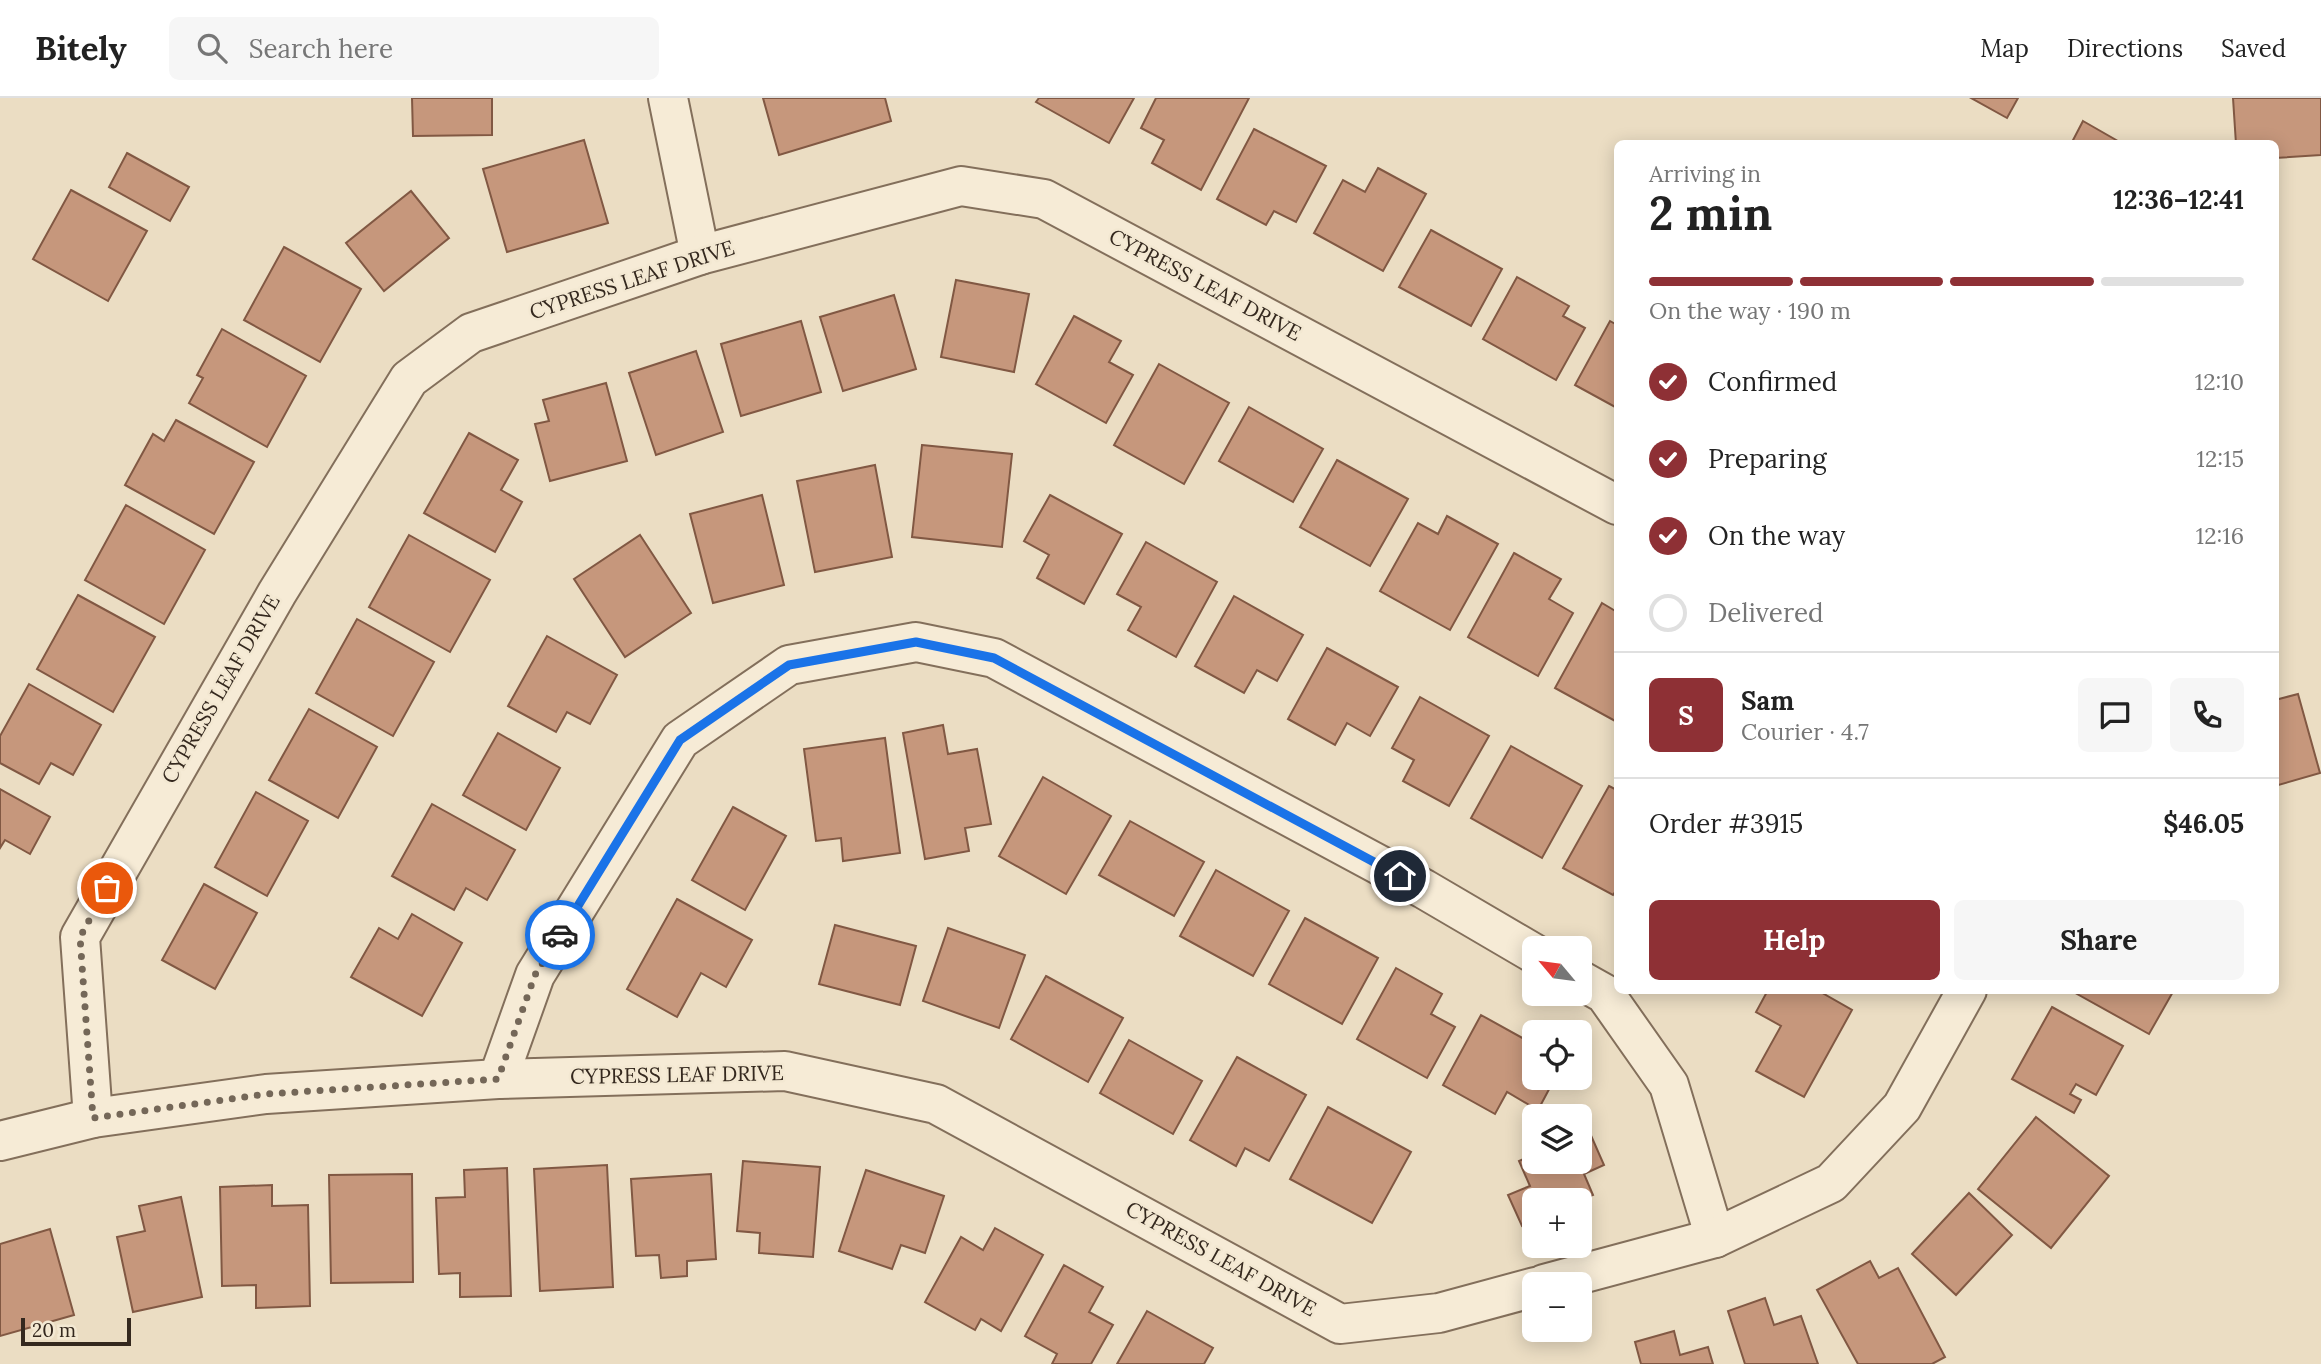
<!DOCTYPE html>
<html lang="en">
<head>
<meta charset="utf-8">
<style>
	:root { --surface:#fff; --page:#f6f6f6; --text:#222; --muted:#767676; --line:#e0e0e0; --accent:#8e3035 }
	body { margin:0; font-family:Lora,serif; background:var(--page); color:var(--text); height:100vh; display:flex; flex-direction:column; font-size:26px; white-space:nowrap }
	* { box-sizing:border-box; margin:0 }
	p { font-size:23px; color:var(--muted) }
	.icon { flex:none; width:38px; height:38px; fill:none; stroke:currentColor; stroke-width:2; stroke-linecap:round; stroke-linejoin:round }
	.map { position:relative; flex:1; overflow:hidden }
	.drawer { position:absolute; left:1614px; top:42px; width:665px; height:854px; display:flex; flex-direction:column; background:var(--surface); border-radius:10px; box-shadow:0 4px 18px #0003 }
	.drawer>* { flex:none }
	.needle { width:46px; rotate:299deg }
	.buttons { position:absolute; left:1522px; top:838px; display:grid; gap:14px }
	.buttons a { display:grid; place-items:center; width:70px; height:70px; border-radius:10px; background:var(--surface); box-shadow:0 4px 18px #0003; font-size:35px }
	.scale { position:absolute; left:21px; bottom:18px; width:110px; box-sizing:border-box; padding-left:7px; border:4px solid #34281e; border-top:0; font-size:19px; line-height:24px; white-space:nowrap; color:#34281e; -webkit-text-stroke:5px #f3e8d2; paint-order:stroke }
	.pin { position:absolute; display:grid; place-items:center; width:60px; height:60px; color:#fff; margin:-30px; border:4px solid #fff; border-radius:50%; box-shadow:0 2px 7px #0007 }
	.courier { position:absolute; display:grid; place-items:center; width:70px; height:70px; margin:-35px; border:5px solid #1a73e8; border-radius:50%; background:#fff; color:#222; box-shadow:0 2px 9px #0007 }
	.overview em { font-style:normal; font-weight:700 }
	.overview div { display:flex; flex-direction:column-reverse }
	.overview { display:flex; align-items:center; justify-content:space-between; height:119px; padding:0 35px }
	h1 { font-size:46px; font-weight:700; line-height:52px }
	.bar { display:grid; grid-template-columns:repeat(4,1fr); gap:10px 7px; align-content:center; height:84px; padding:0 35px }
	.bar i { height:9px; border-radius:5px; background:var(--line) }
	.bar .current { background:var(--accent) }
	.bar p { grid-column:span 4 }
	.line { display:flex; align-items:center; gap:18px; padding:0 35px; border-top:2px solid var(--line) }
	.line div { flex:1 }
	.round { display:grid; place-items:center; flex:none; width:74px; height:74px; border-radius:10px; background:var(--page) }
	ol { padding:0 35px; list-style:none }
	li { display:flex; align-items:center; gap:21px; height:77px }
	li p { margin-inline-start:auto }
	li .icon { padding:7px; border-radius:50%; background:var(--accent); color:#fff; stroke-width:4 }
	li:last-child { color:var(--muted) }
	li i { width:38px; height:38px; border:4px solid var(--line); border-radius:50% }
	.primary-button { display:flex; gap:14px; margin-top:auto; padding:14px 35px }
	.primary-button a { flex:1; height:80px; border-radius:10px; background:var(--accent); color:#fff; font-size:28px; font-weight:700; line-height:80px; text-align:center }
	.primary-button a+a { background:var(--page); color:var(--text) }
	header { display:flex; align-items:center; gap:42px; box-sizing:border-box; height:98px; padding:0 35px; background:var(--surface); border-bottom:2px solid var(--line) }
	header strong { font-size:33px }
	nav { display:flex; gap:38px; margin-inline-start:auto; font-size:24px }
	.search { width:490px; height:63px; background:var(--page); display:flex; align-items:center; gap:18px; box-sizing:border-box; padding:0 24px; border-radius:10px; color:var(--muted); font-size:26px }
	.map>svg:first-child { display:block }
	.building { fill:#c6977c; stroke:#815843; stroke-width:2 }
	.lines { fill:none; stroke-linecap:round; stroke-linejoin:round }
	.street-casing { stroke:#836f5b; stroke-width:42 }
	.street { stroke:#f6ebd6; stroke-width:38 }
	.done { stroke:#746758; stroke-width:7; stroke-dasharray:0 12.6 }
	.route { stroke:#1a73e8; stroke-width:9 }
	.labels { text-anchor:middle; stroke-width:5; stroke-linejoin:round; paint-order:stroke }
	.street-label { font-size:21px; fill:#34281e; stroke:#f3e8d2 }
</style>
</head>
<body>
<header>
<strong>Bitely</strong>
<div class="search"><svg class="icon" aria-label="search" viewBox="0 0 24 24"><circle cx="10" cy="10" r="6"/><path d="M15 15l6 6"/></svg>Search here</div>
<nav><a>Map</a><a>Directions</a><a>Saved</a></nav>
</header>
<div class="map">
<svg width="2321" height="1266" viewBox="0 0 2321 1266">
	<rect width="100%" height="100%" fill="#ebddc3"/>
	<g class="building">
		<path d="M 412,0 L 492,0 L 492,37 L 413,38 Z"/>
		<path d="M 763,0 L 885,0 L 891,23 L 779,57 Z"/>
		<path d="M 1039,0 L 1134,0 L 1109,45 L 1036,4 Z"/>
		<path d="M 1156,0 L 1249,0 L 1201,92 L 1152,65 L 1164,42 L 1141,30 Z"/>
		<path d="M 1971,0 L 2018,0 L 2007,20 Z"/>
		<path d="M 2233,0 L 2321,0 L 2321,57 L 2275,60 L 2275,46 L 2236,46 Z"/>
		<path d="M 2083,23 L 2123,46 L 2071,46 Z"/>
		<path d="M 1254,31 L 1326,68 L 1296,124 L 1274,113 L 1266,127 L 1217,101 Z"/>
		<path d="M 584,42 L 608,125 L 507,154 L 483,71 Z"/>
		<path d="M 127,55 L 189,89 L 170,123 L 109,89 Z"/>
		<path d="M 1378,70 L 1426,96 L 1383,173 L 1314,135 L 1343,82 L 1365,94 Z"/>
		<path d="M 71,92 L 147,133 L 108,203 L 33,161 Z"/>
		<path d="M 411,93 L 449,140 L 384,193 L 346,145 Z"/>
		<path d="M 1431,132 L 1502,171 L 1471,228 L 1399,189 Z"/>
		<path d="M 284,149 L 361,191 L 320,264 L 244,222 Z"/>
		<path d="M 1517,179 L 1569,208 L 1563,218 L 1585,230 L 1556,282 L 1483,241 Z"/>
		<path d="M 956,182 L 1029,196 L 1014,274 L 941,259 Z"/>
		<path d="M 894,197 L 916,271 L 843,293 L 820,219 Z"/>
		<path d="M 1074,218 L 1121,243 L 1109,264 L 1133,277 L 1106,325 L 1036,286 Z"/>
		<path d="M 801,223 L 821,294 L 741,318 L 721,246 Z"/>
		<path d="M 1610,223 L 1617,227 L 1617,310 L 1575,287 Z"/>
		<path d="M 222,231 L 306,278 L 267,349 L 189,305 L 203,280 L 197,277 Z"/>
		<path d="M 696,253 L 723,334 L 656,357 L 629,275 Z"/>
		<path d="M 1159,266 L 1229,305 L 1184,386 L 1114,347 Z"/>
		<path d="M 606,285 L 627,363 L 550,383 L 535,326 L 549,323 L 543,302 Z"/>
		<path d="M 1249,309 L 1323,351 L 1293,404 L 1219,363 Z"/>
		<path d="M 176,322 L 254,364 L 214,436 L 125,387 L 153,336 L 164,343 Z"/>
		<path d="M 469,335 L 518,362 L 501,392 L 522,404 L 495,454 L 424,415 Z"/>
		<path d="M 922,347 L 1012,356 L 1002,449 L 912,439 Z"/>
		<path d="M 1337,362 L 1408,401 L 1370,468 L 1300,429 Z"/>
		<path d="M 875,367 L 892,459 L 815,474 L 797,383 Z"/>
		<path d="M 762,397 L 784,487 L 713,505 L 690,416 Z"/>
		<path d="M 1050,397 L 1122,436 L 1084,506 L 1037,480 L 1049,457 L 1024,443 Z"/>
		<path d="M 126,407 L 205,452 L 164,526 L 85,482 Z"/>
		<path d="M 1447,418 L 1498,446 L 1450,532 L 1380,493 L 1418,425 L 1438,436 Z"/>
		<path d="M 409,437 L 490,482 L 450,554 L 369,509 Z"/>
		<path d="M 640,437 L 691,515 L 625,559 L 574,481 Z"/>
		<path d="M 1146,444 L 1217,484 L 1176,559 L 1128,532 L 1141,509 L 1117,496 Z"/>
		<path d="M 1514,455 L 1561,481 L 1549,501 L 1573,515 L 1538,578 L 1468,539 Z"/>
		<path d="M 78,497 L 155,539 L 113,614 L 37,571 Z"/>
		<path d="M 1234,498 L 1303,537 L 1277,583 L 1257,572 L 1244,595 L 1195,568 Z"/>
		<path d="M 1602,505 L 1617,514 L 1617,624 L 1555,590 Z"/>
		<path d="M 357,521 L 434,564 L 393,638 L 316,595 Z"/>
		<path d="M 547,538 L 617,577 L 590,626 L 567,614 L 556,634 L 508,608 Z"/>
		<path d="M 1327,550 L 1398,589 L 1370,638 L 1347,625 L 1335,647 L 1288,621 Z"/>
		<path d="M 29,586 L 101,627 L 73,677 L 51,665 L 39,686 L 0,665 L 0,638 Z"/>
		<path d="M 2298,596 L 2320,675 L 2275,688 L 2275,602 Z"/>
		<path d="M 1420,599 L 1489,638 L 1449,708 L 1403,683 L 1414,662 L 1392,650 Z"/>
		<path d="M 309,611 L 377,649 L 338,720 L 269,682 Z"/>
		<path d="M 943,627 L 948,656 L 977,651 L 991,726 L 965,730 L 969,753 L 925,761 L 903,635 Z"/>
		<path d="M 498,635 L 560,670 L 526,732 L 463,697 Z"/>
		<path d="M 885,640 L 900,755 L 843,763 L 841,740 L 816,743 L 804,651 Z"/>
		<path d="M 1511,648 L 1582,688 L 1542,760 L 1471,720 Z"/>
		<path d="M 1043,679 L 1111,718 L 1066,796 L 999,758 Z"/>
		<path d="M 1609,688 L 1617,692 L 1617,791 L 1613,797 L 1563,770 Z"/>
		<path d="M 0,691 L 50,719 L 30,756 L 5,742 L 0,750 Z"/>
		<path d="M 256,694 L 308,723 L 267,798 L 215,769 Z"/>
		<path d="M 432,706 L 515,752 L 487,802 L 466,790 L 454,812 L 392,778 Z"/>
		<path d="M 733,709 L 786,738 L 745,812 L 692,782 Z"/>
		<path d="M 1130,723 L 1204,764 L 1174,818 L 1099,777 Z"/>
		<path d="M 1216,772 L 1289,813 L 1253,878 L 1180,838 Z"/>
		<path d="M 204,786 L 257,815 L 215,891 L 162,862 Z"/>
		<path d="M 677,801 L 752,842 L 726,889 L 701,875 L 677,919 L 627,891 Z"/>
		<path d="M 412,816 L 462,845 L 422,918 L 351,879 L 379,830 L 398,841 Z"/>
		<path d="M 1305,820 L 1378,860 L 1342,926 L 1269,886 Z"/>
		<path d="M 835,827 L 916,848 L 900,907 L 819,886 Z"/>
		<path d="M 948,830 L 1025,857 L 999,930 L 923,903 Z"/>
		<path d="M 1396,870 L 1442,896 L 1431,916 L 1455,929 L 1427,980 L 1357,941 Z"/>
		<path d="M 1046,878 L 1123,920 L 1088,984 L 1011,941 Z"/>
		<path d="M 1768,892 L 1817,892 L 1852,912 L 1804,999 L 1756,973 L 1781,928 L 1756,914 Z"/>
		<path d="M 2070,892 L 2174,892 L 2149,936 Z"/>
		<path d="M 2052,909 L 2123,948 L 2096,997 L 2076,986 L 2070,996 L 2081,1002 L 2074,1015 L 2012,981 Z"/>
		<path d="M 1481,917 L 1535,947 L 1535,980 L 1555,980 L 1538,1012 L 1507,994 L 1495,1016 L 1443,987 Z"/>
		<path d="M 1129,942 L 1202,983 L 1173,1036 L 1100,995 Z"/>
		<path d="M 1237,959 L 1306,997 L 1269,1063 L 1245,1050 L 1236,1068 L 1190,1042 Z"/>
		<path d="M 1328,1009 L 1411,1054 L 1372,1125 L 1290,1081 Z"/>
		<path d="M 2036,1019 L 2109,1078 L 2051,1150 L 1978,1091 Z"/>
		<path d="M 1589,1033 L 1604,1067 L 1584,1076 L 1593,1097 L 1580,1102 L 1535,1102 L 1535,1122 L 1522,1128 L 1508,1097 L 1530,1088 L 1519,1063 L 1535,1056 L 1535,1064 L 1580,1064 L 1580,1036 Z"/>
		<path d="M 743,1063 L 820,1069 L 813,1159 L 759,1155 L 760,1135 L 737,1133 Z"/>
		<path d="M 607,1067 L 613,1189 L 540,1193 L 534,1071 Z"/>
		<path d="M 507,1070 L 511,1198 L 460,1199 L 460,1175 L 439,1176 L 436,1100 L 465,1099 L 464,1072 Z"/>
		<path d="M 866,1072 L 944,1098 L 925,1155 L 901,1147 L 892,1171 L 839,1153 Z"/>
		<path d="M 412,1076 L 413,1184 L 331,1185 L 329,1077 Z"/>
		<path d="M 711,1076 L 716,1161 L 687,1163 L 687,1178 L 661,1180 L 659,1157 L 636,1158 L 631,1081 Z"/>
		<path d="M 272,1087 L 272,1108 L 308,1107 L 310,1208 L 256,1210 L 256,1187 L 222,1188 L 220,1089 Z"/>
		<path d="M 1969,1095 L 2012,1137 L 1956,1197 L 1912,1156 Z"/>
		<path d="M 181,1099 L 202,1199 L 133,1214 L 117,1139 L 145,1133 L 139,1108 Z"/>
		<path d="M 995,1130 L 1043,1157 L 1001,1233 L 981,1221 L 975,1232 L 925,1204 L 961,1139 L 983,1152 Z"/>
		<path d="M 50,1131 L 74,1217 L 0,1238 L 0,1146 Z"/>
		<path d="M 1870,1163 L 1879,1180 L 1898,1170 L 1945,1259 L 1932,1266 L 1858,1266 L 1817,1192 Z"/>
		<path d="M 1064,1167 L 1103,1189 L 1089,1214 L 1113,1227 L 1091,1266 L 1052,1266 L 1057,1256 L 1025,1238 Z"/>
		<path d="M 1765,1200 L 1774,1227 L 1801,1218 L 1818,1266 L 1745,1266 L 1728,1213 Z"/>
		<path d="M 1147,1213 L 1213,1250 L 1204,1266 L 1117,1266 Z"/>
		<path d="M 1674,1233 L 1680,1257 L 1708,1249 L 1713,1266 L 1641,1266 L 1635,1244 Z"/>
	</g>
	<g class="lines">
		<g class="street-casing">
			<g id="street">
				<path d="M 668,0 L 700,157"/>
				<path d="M 1580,882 L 1605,896 L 1669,987 L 1715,1140"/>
				<path d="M 498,981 L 535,877 L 680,642 L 789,567 L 916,544 L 994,560 L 1424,791 L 1535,856"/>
				<path d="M 93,1020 L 80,839 L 277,495 L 409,281 L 471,235 L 700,157 L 961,88 L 1044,101 L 1617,407"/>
				<path d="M 0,1043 L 93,1020 L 266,996 L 498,981 L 785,973 L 936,1006 L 1340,1226 L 1439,1215 L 1535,1189"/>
				<path d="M 1544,1186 L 1715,1140 L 1831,1085 L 1902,1009 L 1967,892"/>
			</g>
		</g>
		<use href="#street" class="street"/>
	</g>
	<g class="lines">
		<path class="done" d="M 107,790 L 80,839 L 93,1020 L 266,996 L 498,981 L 535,877 L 560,837"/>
		<path class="route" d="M 560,837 L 680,642 L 789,567 L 916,544 L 994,560 L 1400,778"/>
	</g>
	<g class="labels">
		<g class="street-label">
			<text transform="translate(632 182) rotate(-18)" y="7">CYPRESS LEAF DRIVE</text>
			<text transform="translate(1205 187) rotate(28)" y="7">CYPRESS LEAF DRIVE</text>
			<text transform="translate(221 591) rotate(-60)" y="7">CYPRESS LEAF DRIVE</text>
			<text transform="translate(677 977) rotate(-1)" y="7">CYPRESS LEAF DRIVE</text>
			<text transform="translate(1221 1161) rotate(29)" y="7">CYPRESS LEAF DRIVE</text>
		</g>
	</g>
</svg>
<div class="buttons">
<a><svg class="needle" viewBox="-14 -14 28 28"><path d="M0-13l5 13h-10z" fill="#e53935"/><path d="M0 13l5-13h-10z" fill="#767676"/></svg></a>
<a><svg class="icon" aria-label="locate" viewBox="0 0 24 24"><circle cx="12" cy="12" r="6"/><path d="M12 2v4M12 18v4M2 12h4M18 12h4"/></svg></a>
<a><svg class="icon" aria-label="layers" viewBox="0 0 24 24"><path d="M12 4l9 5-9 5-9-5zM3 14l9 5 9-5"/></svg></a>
<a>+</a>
<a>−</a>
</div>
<div class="scale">20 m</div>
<div class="pin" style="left:107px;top:790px;background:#ea580c"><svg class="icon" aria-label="bag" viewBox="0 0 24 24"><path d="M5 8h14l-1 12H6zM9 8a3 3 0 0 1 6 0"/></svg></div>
<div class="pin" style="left:1400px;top:778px;background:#1f2937"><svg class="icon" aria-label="home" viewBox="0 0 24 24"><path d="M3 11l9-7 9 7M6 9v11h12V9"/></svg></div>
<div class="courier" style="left:560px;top:837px"><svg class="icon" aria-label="car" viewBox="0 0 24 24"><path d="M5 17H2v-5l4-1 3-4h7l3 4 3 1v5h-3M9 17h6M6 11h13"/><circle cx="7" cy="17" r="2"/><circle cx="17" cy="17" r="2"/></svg></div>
<section class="drawer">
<div class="overview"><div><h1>2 min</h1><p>Arriving in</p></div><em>12:36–12:41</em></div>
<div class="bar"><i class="current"></i><i class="current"></i><i class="current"></i><i></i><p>On the way · 190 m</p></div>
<ol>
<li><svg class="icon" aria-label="check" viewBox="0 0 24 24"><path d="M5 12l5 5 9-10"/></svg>Confirmed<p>12:10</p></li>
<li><svg class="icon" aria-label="check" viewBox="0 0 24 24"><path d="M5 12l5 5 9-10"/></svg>Preparing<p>12:15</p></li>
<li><svg class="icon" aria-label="check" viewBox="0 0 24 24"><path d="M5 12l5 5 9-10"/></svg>On the way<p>12:16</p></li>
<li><i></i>Delivered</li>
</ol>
<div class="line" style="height:126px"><b class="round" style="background:var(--accent);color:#fff">S</b><div><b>Sam</b><p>Courier · 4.7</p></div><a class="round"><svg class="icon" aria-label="chat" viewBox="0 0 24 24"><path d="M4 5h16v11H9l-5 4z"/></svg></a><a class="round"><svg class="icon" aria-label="phone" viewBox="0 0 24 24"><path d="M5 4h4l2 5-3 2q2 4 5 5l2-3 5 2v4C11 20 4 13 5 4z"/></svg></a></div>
<div class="line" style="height:91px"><div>Order #3915</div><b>$46.05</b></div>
<div class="primary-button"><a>Help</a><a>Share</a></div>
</section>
</div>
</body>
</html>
